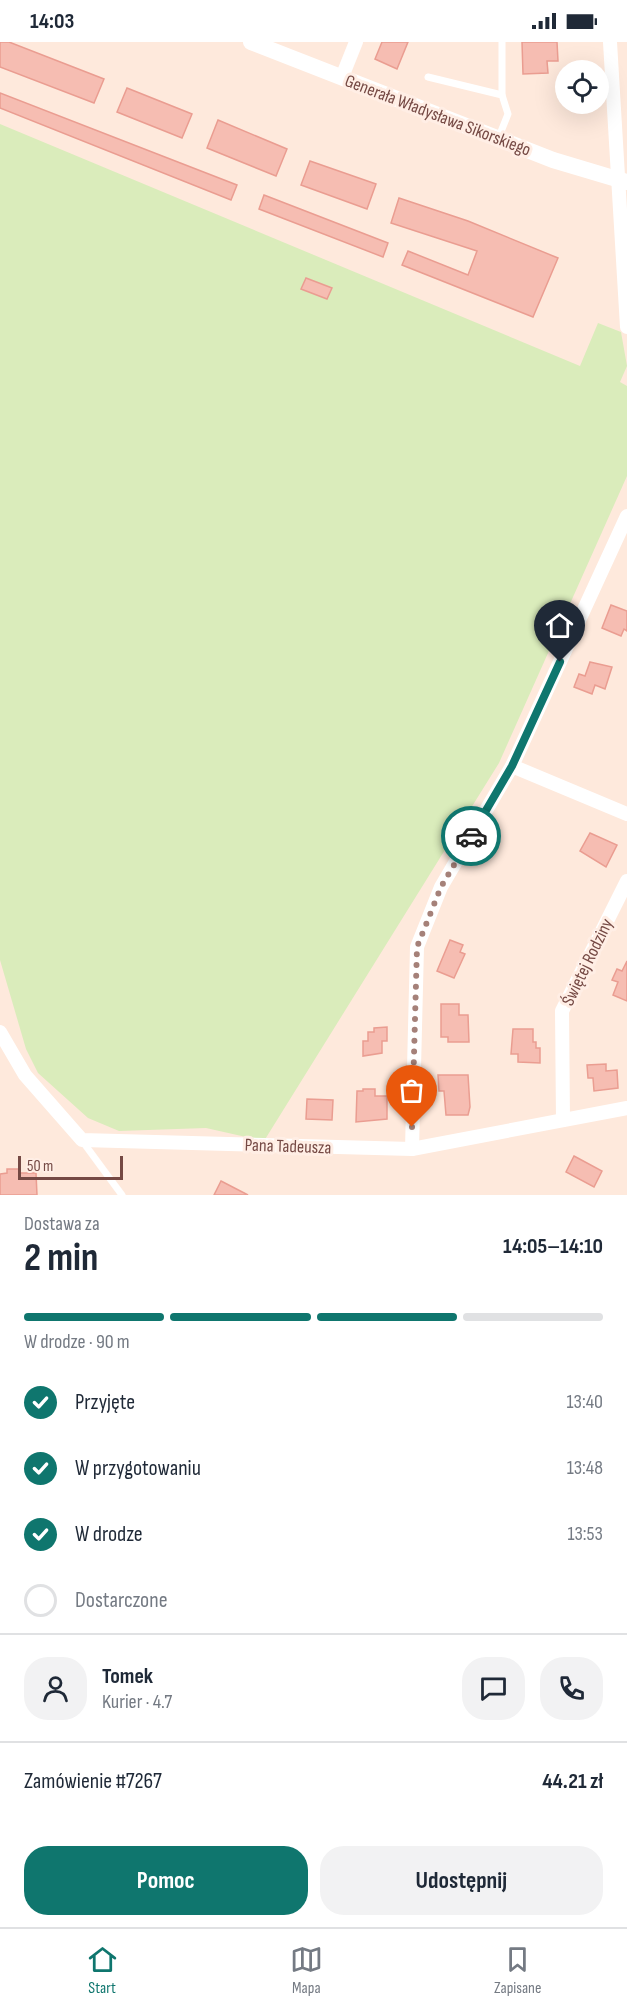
<!DOCTYPE html>
<html lang="pl">
<head>
<meta charset="utf-8">
<style>
	:root { --surface:#fff; --page:#f2f2f3; --text:#1f2937; --muted:#747a83; --line:#e0e1e3; --accent:#0f766e }
	body { margin:0; font-family:"Sofia Sans Condensed",sans-serif; background:var(--page); color:var(--text); height:100vh; display:flex; flex-direction:column; font-size:22px; white-space:nowrap }
	* { box-sizing:border-box; margin:0 }
	p { font-size:20px; color:var(--muted) }
	.icon { flex:none; width:33px; height:33px; fill:none; stroke:currentColor; stroke-width:2; stroke-linecap:round; stroke-linejoin:round }
	.map { position:relative; height:1153px; overflow:hidden }
	.panel { display:flex; flex-direction:column; background:var(--surface); flex:1 }
	.panel>* { flex:none }
	.controls { position:absolute; left:555px; top:18px; display:grid; gap:12px }
	.controls a { display:grid; place-items:center; width:54px; height:54px; border-radius:50%; background:var(--surface); box-shadow:0 6px 24px #0002; font-size:30px }
	.scale { position:absolute; left:18px; bottom:15px; width:105px; box-sizing:border-box; padding-left:6px; border:3px solid #754944; border-top:0; font-size:16px; line-height:21px; white-space:nowrap; color:#754944; -webkit-text-stroke:4px #ffeee5; paint-order:stroke }
	.pin { position:absolute; display:grid; place-items:center; width:51px; height:51px; color:#fff; margin:-62px -26px; border-radius:50% 50% 50% 0; rotate:-45deg; box-shadow:0 0 6px #0007 }
	.pin .icon { rotate:45deg }
	.courier { position:absolute; display:grid; place-items:center; width:60px; height:60px; margin:-30px; border:4px solid #0f766e; border-radius:50%; background:#fff; color:#222; box-shadow:0 2px 8px #0007 }
	.head em { font-style:normal; font-weight:700 }
	.head div { display:flex; flex-direction:column-reverse }
	.head { display:flex; align-items:center; justify-content:space-between; height:102px; padding:0 24px }
	h1 { font-size:39px; font-weight:700; line-height:45px }
	.bar { display:grid; grid-template-columns:repeat(4,1fr); gap:9px 6px; align-content:center; height:72px; padding:0 24px }
	.bar i { height:8px; border-radius:4px; background:var(--line) }
	.bar .active { background:var(--accent) }
	.bar p { grid-column:span 4 }
	.line { display:flex; align-items:center; gap:15px; padding:0 24px; border-top:2px solid var(--line) }
	.line div { flex:1 }
	.round { display:grid; place-items:center; flex:none; width:63px; height:63px; border-radius:24px; background:var(--page) }
	ol { padding:0 24px; list-style:none }
	li { display:flex; align-items:center; gap:18px; height:66px }
	li p { margin-inline-start:auto }
	li .icon { padding:6px; border-radius:50%; background:var(--accent); color:#fff; stroke-width:4 }
	li:last-child { color:var(--muted) }
	li i { width:33px; height:33px; border:3px solid var(--line); border-radius:50% }
	.cta { display:flex; gap:12px; margin-top:auto; padding:12px 24px }
	.cta a { flex:1; height:69px; border-radius:24px; background:var(--accent); color:#fff; font-size:24px; font-weight:700; line-height:69px; text-align:center }
	.cta a+a { background:var(--page); color:var(--text) }
	.status { display:flex; justify-content:space-between; align-items:center; height:42px; padding:0 30px; background:var(--surface); direction:ltr }
	.status svg { height:16px; fill:currentColor }
	.tab-bar { display:flex; justify-content:space-around; align-items:center; height:84px; border-top:2px solid var(--line); background:var(--surface); font-size:16px; color:var(--muted) }
	.tab-bar a { display:grid; justify-items:center; gap:3px }
	.tab-bar .active { color:var(--accent) }
	.map>svg:first-child { display:block }
	.green { fill:#daecbb }
	.building { fill:#f6bdb2; stroke:#ea9d91; stroke-width:1.5 }
	.lines { fill:none; stroke-linecap:round; stroke-linejoin:round }
	.service { stroke:#fff; stroke-width:7 }
	.minor { stroke:#fff; stroke-width:14 }
	.tertiary { stroke:#fff; stroke-width:16 }
	.done { stroke:#a58179; stroke-width:6; stroke-dasharray:0 10.8 }
	.route { stroke:#0f766e; stroke-width:8 }
	.labels { text-anchor:middle; stroke-width:6; stroke-linejoin:round; paint-order:stroke }
	.street-label { font-size:18px; fill:#754944; stroke:#ffeee5 }
</style>
</head>
<body>
<div class="status"><b>14:03</b><svg viewBox="0 0 49 12"><path d="M0 12V9h3v3zM5 12V6h3v6zM10 12V3h3v9zM15 12V0h3v12zM26 1h20v11H26zM47 4h2v5h-2z"/></svg></div>
<div class="map">
<svg width="627" height="1153" viewBox="0 0 627 1153">
	<rect width="100%" height="100%" fill="#fee9dc"/>
	<path class="green" d="M 0,82 L 580,324 L 598,281 L 621,290 L 627,324 L 620,340 L 627,344 L 627,434 L 499,721 L 264,1099 L 206,1086 L 119,1089 L 88,1076 L 38,1031 L 26,1007 L 0,918 Z"/>
	<g class="building">
		<path d="M 0,0 L 9,0 L 104,37 L 94,61 L 0,25 Z"/>
		<path d="M 382,0 L 408,0 L 397,27 L 375,17 Z"/>
		<path d="M 522,0 L 557,0 L 558,19 L 547,19 L 548,31 L 523,32 Z"/>
		<path d="M 127,46 L 192,72 L 182,96 L 117,70 Z"/>
		<path d="M 0,51 L 237,143 L 231,158 L 0,66 Z"/>
		<path d="M 218,78 L 287,107 L 276,134 L 207,106 Z"/>
		<path d="M 310,119 L 376,142 L 367,167 L 301,143 Z"/>
		<path d="M 264,153 L 388,201 L 383,215 L 259,167 Z"/>
		<path d="M 399,156 L 468,179 L 558,216 L 533,275 L 402,223 L 408,209 L 468,233 L 477,209 L 391,181 Z"/>
		<path d="M 306,236 L 332,246 L 327,257 L 301,247 Z"/>
		<path d="M 611,563 L 627,569 L 627,589 L 624,587 L 621,594 L 602,586 Z"/>
		<path d="M 590,620 L 612,625 L 605,647 L 595,643 L 592,652 L 574,645 L 579,632 L 585,634 Z"/>
		<path d="M 590,791 L 617,803 L 606,825 L 580,809 Z"/>
		<path d="M 450,898 L 463,903 L 460,910 L 465,912 L 454,936 L 437,929 Z"/>
		<path d="M 627,919 L 627,959 L 613,953 L 618,940 L 612,938 L 617,927 L 622,929 Z"/>
		<path d="M 441,962 L 459,962 L 459,973 L 468,973 L 469,1000 L 448,1000 L 448,995 L 441,995 Z"/>
		<path d="M 387,985 L 387,999 L 382,999 L 382,1011 L 363,1014 L 363,999 L 368,999 L 368,990 L 374,990 L 374,986 Z"/>
		<path d="M 513,987 L 533,987 L 533,1000 L 536,1000 L 536,1006 L 540,1006 L 540,1021 L 518,1020 L 518,1012 L 511,1012 Z"/>
		<path d="M 606,1022 L 606,1029 L 617,1028 L 618,1046 L 594,1049 L 593,1036 L 588,1036 L 587,1023 Z"/>
		<path d="M 438,1033 L 468,1033 L 470,1065 L 468,1073 L 446,1073 L 444,1049 L 439,1049 Z"/>
		<path d="M 363,1047 L 375,1047 L 375,1054 L 387,1054 L 387,1077 L 356,1080 L 357,1049 L 363,1049 Z"/>
		<path d="M 307,1057 L 333,1058 L 332,1078 L 306,1077 Z"/>
		<path d="M 574,1114 L 602,1129 L 594,1145 L 566,1130 Z"/>
		<path d="M 7,1127 L 19,1127 L 19,1131 L 36,1131 L 37,1153 L 0,1153 L 0,1132 L 7,1131 Z"/>
		<path d="M 221,1139 L 248,1153 L 214,1153 Z"/>
	</g>
	<g class="lines">
		<g class="service">
			<path d="M 502,0 L 502,53"/>
			<path d="M 428,35 L 502,53 L 508,72 L 498,97"/>
			<path d="M 83,1100 L 122,1153"/>
		</g>
		<g class="minor">
			<path d="M 610,0 L 627,285"/>
			<path d="M 342,35 L 356,0"/>
			<path d="M 512,724 L 627,772"/>
			<path d="M 0,990 L 25,1033 L 82,1098 L 412,1107 L 627,1066"/>
			<path d="M 563,1078 L 562,969 L 627,839"/>
			<path d="M 412,1107 L 417,905 L 441,845 L 512,724 L 627,474"/>
		</g>
		<path class="tertiary" d="M 251,0 L 553,118 L 627,140"/>
	</g>
	<g class="lines">
		<path class="done" d="M 412,1085 L 417,905 L 441,845 L 471,794"/>
		<path class="route" d="M 471,794 L 512,724 L 560,620"/>
	</g>
	<g class="labels">
		<g class="street-label">
			<text transform="translate(438 73) rotate(21)" y="6">Generała Władysława Sikorskiego</text>
			<text transform="translate(587 920) rotate(-64)" y="6">Świętej Rodziny</text>
			<text transform="translate(288 1104) rotate(2)" y="6">Pana Tadeusza</text>
		</g>
	</g>
</svg>
<div class="controls">
<a><svg class="icon" aria-label="locate" viewBox="0 0 24 24"><circle cx="12" cy="12" r="6"/><path d="M12 2v4M12 18v4M2 12h4M18 12h4"/></svg></a>
</div>
<div class="scale">50 m</div>
<div class="pin" style="left:412px;top:1085px;background:#ea580c"><svg class="icon" aria-label="bag" viewBox="0 0 24 24"><path d="M5 8h14l-1 12H6zM9 8a3 3 0 0 1 6 0"/></svg></div>
<div class="pin" style="left:560px;top:620px;background:#1f2937"><svg class="icon" aria-label="home" viewBox="0 0 24 24"><path d="M3 11l9-7 9 7M6 9v11h12V9"/></svg></div>
<div class="courier" style="left:471px;top:794px"><svg class="icon" aria-label="car" viewBox="0 0 24 24"><path d="M5 17H2v-5l4-1 3-4h7l3 4 3 1v5h-3M9 17h6M6 11h13"/><circle cx="7" cy="17" r="2"/><circle cx="17" cy="17" r="2"/></svg></div>
</div>
<section class="panel">
<div class="head"><div><h1>2 min</h1><p>Dostawa za</p></div><em>14:05–14:10</em></div>
<div class="bar"><i class="active"></i><i class="active"></i><i class="active"></i><i></i><p>W drodze · 90 m</p></div>
<ol>
<li><svg class="icon" aria-label="check" viewBox="0 0 24 24"><path d="M5 12l5 5 9-10"/></svg>Przyjęte<p>13:40</p></li>
<li><svg class="icon" aria-label="check" viewBox="0 0 24 24"><path d="M5 12l5 5 9-10"/></svg>W przygotowaniu<p>13:48</p></li>
<li><svg class="icon" aria-label="check" viewBox="0 0 24 24"><path d="M5 12l5 5 9-10"/></svg>W drodze<p>13:53</p></li>
<li><i></i>Dostarczone</li>
</ol>
<div class="line" style="height:108px"><a class="round"><svg class="icon" aria-label="person" viewBox="0 0 24 24"><circle cx="12" cy="8" r="4"/><path d="M4 21q1-7 8-7t8 7"/></svg></a><div><b>Tomek</b><p>Kurier · 4.7</p></div><a class="round"><svg class="icon" aria-label="chat" viewBox="0 0 24 24"><path d="M4 5h16v11H9l-5 4z"/></svg></a><a class="round"><svg class="icon" aria-label="phone" viewBox="0 0 24 24"><path d="M5 4h4l2 5-3 2q2 4 5 5l2-3 5 2v4C11 20 4 13 5 4z"/></svg></a></div>
<div class="line" style="height:78px"><div>Zamówienie #7267</div><b>44.21 zł</b></div>
<div class="cta"><a>Pomoc</a><a>Udostępnij</a></div>
</section>
<nav class="tab-bar">
<a class="active"><svg class="icon" aria-label="home" viewBox="0 0 24 24"><path d="M3 11l9-7 9 7M6 9v11h12V9"/></svg>Start</a>
<a><svg class="icon" aria-label="map" viewBox="0 0 24 24"><path d="M3 6l6-2 6 2 6-2v14l-6 2-6-2-6 2zM9 4v14M15 6v14"/></svg>Mapa</a>
<a><svg class="icon" aria-label="saved" viewBox="0 0 24 24"><path d="M7 4h10v16l-5-4-5 4z"/></svg>Zapisane</a>
</nav>
</body>
</html>
